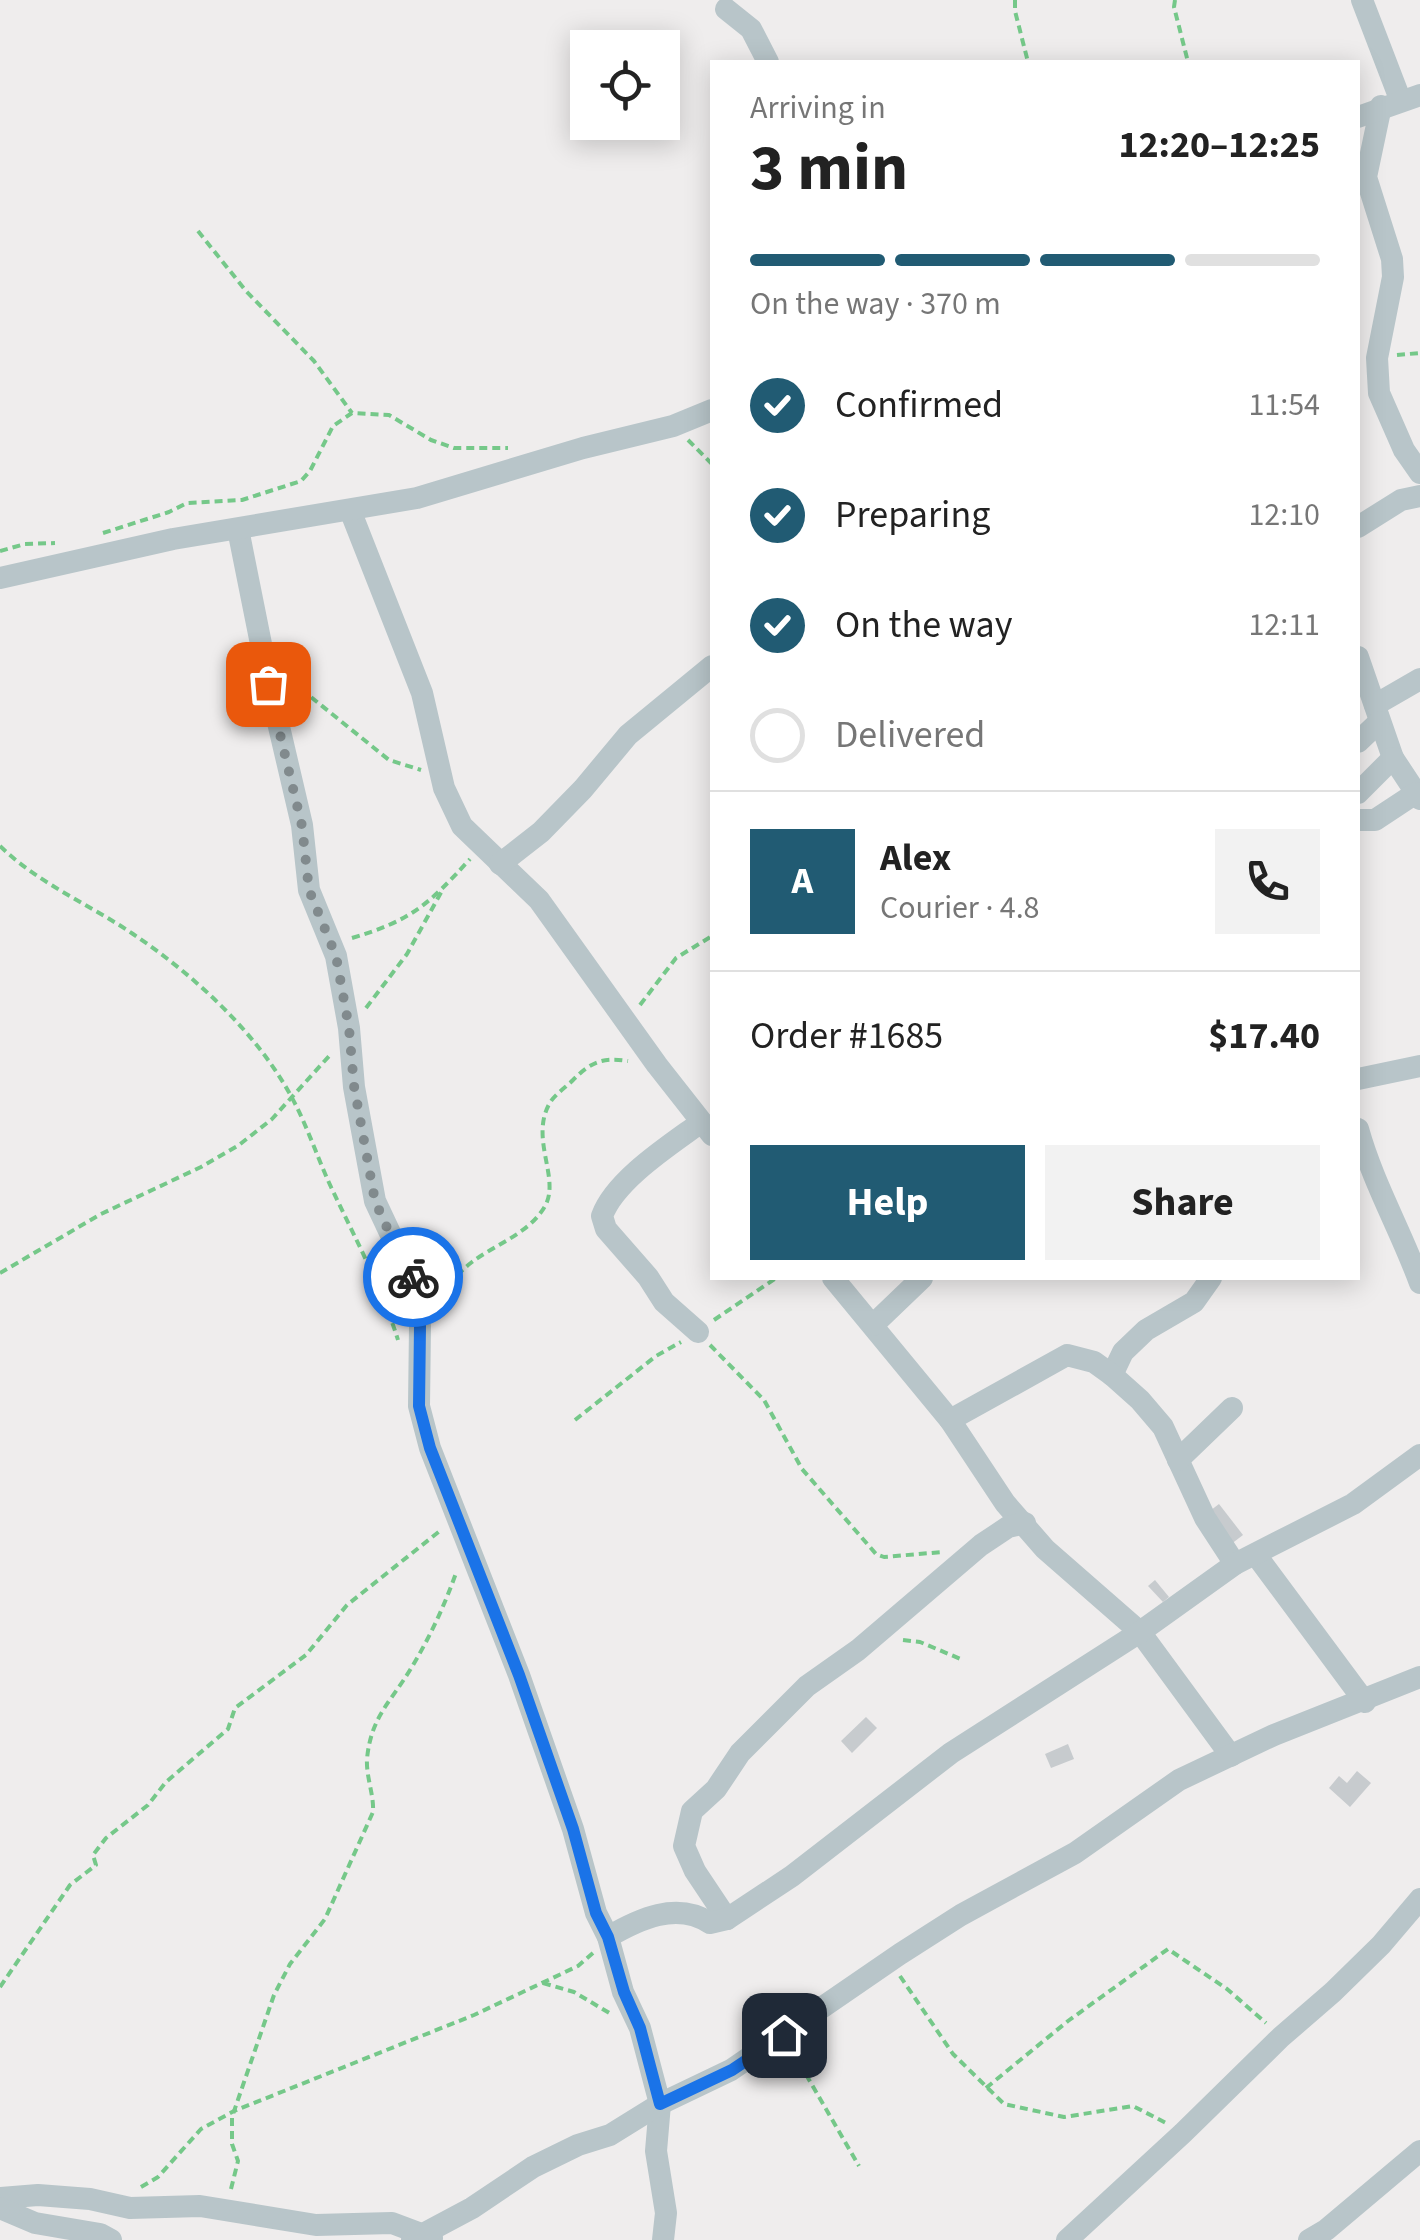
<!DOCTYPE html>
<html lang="en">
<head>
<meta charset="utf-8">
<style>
	:root { --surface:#fff; --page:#f2f2f2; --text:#222; --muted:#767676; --line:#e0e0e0; --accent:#215b73 }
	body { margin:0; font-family:"Source Sans 3",sans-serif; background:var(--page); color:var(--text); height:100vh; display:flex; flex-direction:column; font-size:38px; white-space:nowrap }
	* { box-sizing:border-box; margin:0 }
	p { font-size:32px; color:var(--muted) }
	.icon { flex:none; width:55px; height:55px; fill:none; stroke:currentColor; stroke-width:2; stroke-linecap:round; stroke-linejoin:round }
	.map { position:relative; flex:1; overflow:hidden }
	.details { position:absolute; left:710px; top:60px; width:650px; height:1220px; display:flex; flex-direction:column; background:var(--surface); border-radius:0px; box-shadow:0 5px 25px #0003 }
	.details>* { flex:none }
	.controls { position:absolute; left:570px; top:30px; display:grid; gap:20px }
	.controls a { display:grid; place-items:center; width:110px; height:110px; border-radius:0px; background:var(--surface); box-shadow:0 5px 25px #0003; font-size:50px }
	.pin { position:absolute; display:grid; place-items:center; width:85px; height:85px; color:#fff; margin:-42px; border-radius:20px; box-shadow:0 5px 15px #0006 }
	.courier { position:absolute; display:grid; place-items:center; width:100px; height:100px; margin:-50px; border:8px solid #1a73e8; border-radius:50%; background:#fff; color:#222; box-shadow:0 2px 12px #0007 }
	.overview em { font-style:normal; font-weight:700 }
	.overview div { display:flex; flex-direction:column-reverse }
	.overview { display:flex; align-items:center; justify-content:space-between; height:170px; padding:0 40px }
	h1 { font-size:65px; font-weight:700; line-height:75px }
	.bar { display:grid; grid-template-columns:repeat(4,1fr); gap:15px 10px; align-content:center; height:120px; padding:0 40px }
	.bar i { height:12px; border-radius:8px; background:var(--line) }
	.bar .selected { background:var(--accent) }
	.bar p { grid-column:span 4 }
	.line { display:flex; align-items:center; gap:25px; padding:0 40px; border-top:2px solid var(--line) }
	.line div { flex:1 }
	.round { display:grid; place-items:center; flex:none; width:105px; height:105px; border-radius:0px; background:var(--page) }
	ol { padding:0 40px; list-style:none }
	li { display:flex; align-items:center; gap:30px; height:110px }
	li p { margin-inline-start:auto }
	li .icon { padding:10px; border-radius:50%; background:var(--accent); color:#fff; stroke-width:4 }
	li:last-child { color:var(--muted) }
	li i { width:55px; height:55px; border:5px solid var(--line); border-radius:50% }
	.cta { display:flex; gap:20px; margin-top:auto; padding:20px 40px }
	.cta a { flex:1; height:115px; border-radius:0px; background:var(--accent); color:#fff; font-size:40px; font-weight:700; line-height:115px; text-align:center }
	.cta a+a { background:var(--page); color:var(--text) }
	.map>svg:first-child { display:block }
	.building { fill:#c7cbce }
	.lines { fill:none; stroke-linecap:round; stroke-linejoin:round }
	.path { stroke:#75c889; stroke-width:4; stroke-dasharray:8 5; stroke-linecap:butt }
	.minor { stroke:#b8c5c9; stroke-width:22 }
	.done { stroke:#818a8d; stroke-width:10; stroke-dasharray:0 18 }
	.route { stroke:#1a73e8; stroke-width:12 }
</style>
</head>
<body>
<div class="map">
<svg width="1420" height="2240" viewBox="0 0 1420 2240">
	<rect width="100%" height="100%" fill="#efeded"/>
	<g class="building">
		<path d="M 1219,1504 L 1243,1535 L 1222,1551 L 1198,1520 Z"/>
		<path d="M 1155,1580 L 1169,1597 L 1163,1602 L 1148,1586 Z"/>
		<path d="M 866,1717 L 877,1728 L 852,1753 L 841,1741 Z"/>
		<path d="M 1068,1744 L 1074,1759 L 1051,1768 L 1045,1754 Z"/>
		<path d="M 1357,1771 L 1371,1783 L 1350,1807 L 1329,1788 L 1339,1776 L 1347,1783 Z"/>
	</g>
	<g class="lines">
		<g class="path">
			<path d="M 1015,0 L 1015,11 L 1028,62"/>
			<path d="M 1175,0 L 1174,7 L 1188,62"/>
			<path d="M 198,231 L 246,291 L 314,361 L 352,413"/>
			<path d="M 1397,355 L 1420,353"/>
			<path d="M 688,440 L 712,464"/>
			<path d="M 103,533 L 169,512 L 187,503 L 242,500 L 301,481 L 310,471 L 333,426 L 352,413 L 389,415 L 431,440 L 454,448 L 508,448"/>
			<path d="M 0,551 L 25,544 L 55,543"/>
			<path d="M 288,686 L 306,693 L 389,760 L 421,770"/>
			<path d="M 0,846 C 39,884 89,904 133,934 C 194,975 256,1032 291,1096 C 307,1125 317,1157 331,1187 C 355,1238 381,1286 398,1340"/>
			<path d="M 352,938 C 412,920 428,905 470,859"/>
			<path d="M 640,1005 L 676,958 L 712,936"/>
			<path d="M 366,1008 L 407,954 L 443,889"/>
			<path d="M 0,1273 L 101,1214 L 201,1167 L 239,1145 L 272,1119 L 330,1055"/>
			<path d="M 438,1293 C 450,1284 460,1271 472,1262 C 496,1244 530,1233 545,1206 C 561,1178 528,1137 551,1101 C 557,1093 566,1087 573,1080 C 591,1062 602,1057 628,1061"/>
			<path d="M 714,1320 L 776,1278"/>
			<path d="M 710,1345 L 764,1400 L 802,1469 L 876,1554 L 884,1557 L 942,1552"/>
			<path d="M 575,1420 L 656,1356 L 681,1342"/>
			<path d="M 903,1640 L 920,1642 L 963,1660"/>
			<path d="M 900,1976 L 953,2054 L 1004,2104 L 1064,2117 L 1133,2106 L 1166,2123"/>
			<path d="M 543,1983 L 574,1992 L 611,2014"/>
			<path d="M 0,1987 L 70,1885 L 96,1865 L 93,1855 L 106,1838 L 148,1805 L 166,1782 L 228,1729 L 235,1708 L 306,1655 L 347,1605 L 441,1530"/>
			<path d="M 793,2052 L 859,2166"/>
			<path d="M 986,2088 L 1068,2021 L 1168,1949 L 1227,1989 L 1266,2023"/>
			<path d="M 141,2187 L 158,2177 L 201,2129 L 234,2111 L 474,2015 L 578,1966 L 593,1953"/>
			<path d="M 231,2189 L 238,2161 L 232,2144 L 232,2117 L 274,1995 L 290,1964 L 325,1919 L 373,1812 C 374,1794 366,1777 367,1759 C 371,1717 390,1703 410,1670 C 429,1639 444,1607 456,1573"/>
		</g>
		<g class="minor">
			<path d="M 1362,0 L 1400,99"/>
			<path d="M 726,9 L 751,29 L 768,62"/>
			<path d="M 1381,106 L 1366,177 L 1392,259 L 1393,277 L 1377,358 L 1379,393 L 1404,450 L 1420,473"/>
			<path d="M 1358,117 L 1420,95"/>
			<path d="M 350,510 L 422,693 L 444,788 L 462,826 L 539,900 L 657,1065 L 712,1135"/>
			<path d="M 1358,527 L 1401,500 L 1420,496"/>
			<path d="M 238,529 L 269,684 L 302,825 L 309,890 L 336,956 L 349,1028 L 354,1087 L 375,1201 L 415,1286 L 420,1326 L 419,1406 L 430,1448 L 519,1675 L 573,1829 L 596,1913 L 608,1937 L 623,1992 L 640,2028 L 660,2104 L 656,2151 L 666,2213 L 663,2240"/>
			<path d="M 0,578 L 173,539 L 417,498 L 583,448 L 673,426 L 712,410"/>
			<path d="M 1358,657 L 1393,758 L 1420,799"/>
			<path d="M 1375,705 L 1420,679"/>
			<path d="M 1358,742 L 1379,722"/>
			<path d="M 1358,793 L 1393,758"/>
			<path d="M 1358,820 L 1375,820 L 1416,793"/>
			<path d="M 500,864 L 541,832 L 583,789 L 628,735 L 712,666"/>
			<path d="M 1358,1079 L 1420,1066"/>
			<path d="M 1358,1129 C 1373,1183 1401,1231 1420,1283"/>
			<path d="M 833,1278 L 950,1420 L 1005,1503 L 1045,1549 L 1140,1632 L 1231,1756"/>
			<path d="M 873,1325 L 922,1278"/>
			<path d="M 698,1332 L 664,1302 L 648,1277 L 606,1229 L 602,1216 C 615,1180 670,1145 700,1123"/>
			<path d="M 1112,1375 L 1123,1352 L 1146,1330 L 1194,1302 L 1211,1278"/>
			<path d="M 950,1420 L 1067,1355 L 1094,1362 L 1112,1375 L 1140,1400 L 1163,1427 L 1205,1518 L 1235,1564"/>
			<path d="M 1178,1460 L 1232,1408"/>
			<path d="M 1256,1555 L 1365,1702"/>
			<path d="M 727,1919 L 695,1871 L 684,1846 L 692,1811 L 716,1789 L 740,1753 L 807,1686 L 858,1650 L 981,1545 L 1008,1527 L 1025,1523"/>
			<path d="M 608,1937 C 639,1919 677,1901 710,1923 L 727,1919 L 792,1876 L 951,1753 L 1140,1632 L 1235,1564 L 1353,1504 L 1420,1455"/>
			<path d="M 0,2198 L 38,2195 L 90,2199 L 130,2208 L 200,2206 L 316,2225 L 392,2223 L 432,2238"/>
			<path d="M 0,2208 L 35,2223 L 100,2234 L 111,2240"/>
			<path d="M 412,2240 L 472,2208 L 533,2167 L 578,2145 L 610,2135 L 660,2104 L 731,2070 L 900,1954 L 961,1915 L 1075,1853 L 1179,1780 L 1274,1735 L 1420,1677"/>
			<path d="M 1067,2240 L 1183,2133 L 1281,2037 L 1333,1992 L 1381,1945 L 1420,1899"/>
			<path d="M 1309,2240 L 1326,2230 L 1420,2151"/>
		</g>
	</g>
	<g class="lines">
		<path class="done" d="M 268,684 L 302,826 L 309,890 L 336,956 L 349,1028 L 354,1086 L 375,1201 L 397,1250 L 413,1277"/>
		<path class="route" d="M 413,1277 L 420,1326 L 419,1406 L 430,1448 L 519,1675 L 573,1829 L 596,1913 L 608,1937 L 624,1992 L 640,2028 L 660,2104 L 732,2070 L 784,2035"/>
	</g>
</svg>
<div class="controls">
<a><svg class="icon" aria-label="locate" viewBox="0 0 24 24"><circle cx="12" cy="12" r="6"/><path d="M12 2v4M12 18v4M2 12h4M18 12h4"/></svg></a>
</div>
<div class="pin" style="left:268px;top:684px;background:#ea580c"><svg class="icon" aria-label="bag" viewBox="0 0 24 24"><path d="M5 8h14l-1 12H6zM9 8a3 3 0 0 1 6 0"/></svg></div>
<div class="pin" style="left:784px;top:2035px;background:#1f2937"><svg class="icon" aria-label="home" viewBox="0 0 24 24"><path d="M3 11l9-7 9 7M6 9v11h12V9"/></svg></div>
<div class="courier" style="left:413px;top:1277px"><svg class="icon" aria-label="bike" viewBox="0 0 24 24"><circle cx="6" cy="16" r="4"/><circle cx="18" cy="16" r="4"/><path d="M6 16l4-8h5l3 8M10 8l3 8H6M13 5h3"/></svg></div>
<section class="details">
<div class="overview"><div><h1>3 min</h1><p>Arriving in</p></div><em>12:20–12:25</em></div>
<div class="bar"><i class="selected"></i><i class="selected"></i><i class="selected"></i><i></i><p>On the way · 370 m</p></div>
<ol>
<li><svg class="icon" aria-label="check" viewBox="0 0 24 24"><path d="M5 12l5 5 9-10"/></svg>Confirmed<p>11:54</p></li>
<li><svg class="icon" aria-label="check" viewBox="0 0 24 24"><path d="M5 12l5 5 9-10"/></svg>Preparing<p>12:10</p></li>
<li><svg class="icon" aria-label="check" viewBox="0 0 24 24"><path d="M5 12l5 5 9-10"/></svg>On the way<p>12:11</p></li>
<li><i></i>Delivered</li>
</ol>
<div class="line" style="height:180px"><b class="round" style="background:var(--accent);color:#fff">A</b><div><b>Alex</b><p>Courier · 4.8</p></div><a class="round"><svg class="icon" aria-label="phone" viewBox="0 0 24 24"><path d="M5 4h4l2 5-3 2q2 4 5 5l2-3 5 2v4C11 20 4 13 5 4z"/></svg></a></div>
<div class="line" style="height:130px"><div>Order #1685</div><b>$17.40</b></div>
<div class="cta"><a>Help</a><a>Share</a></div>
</section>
</div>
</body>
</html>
